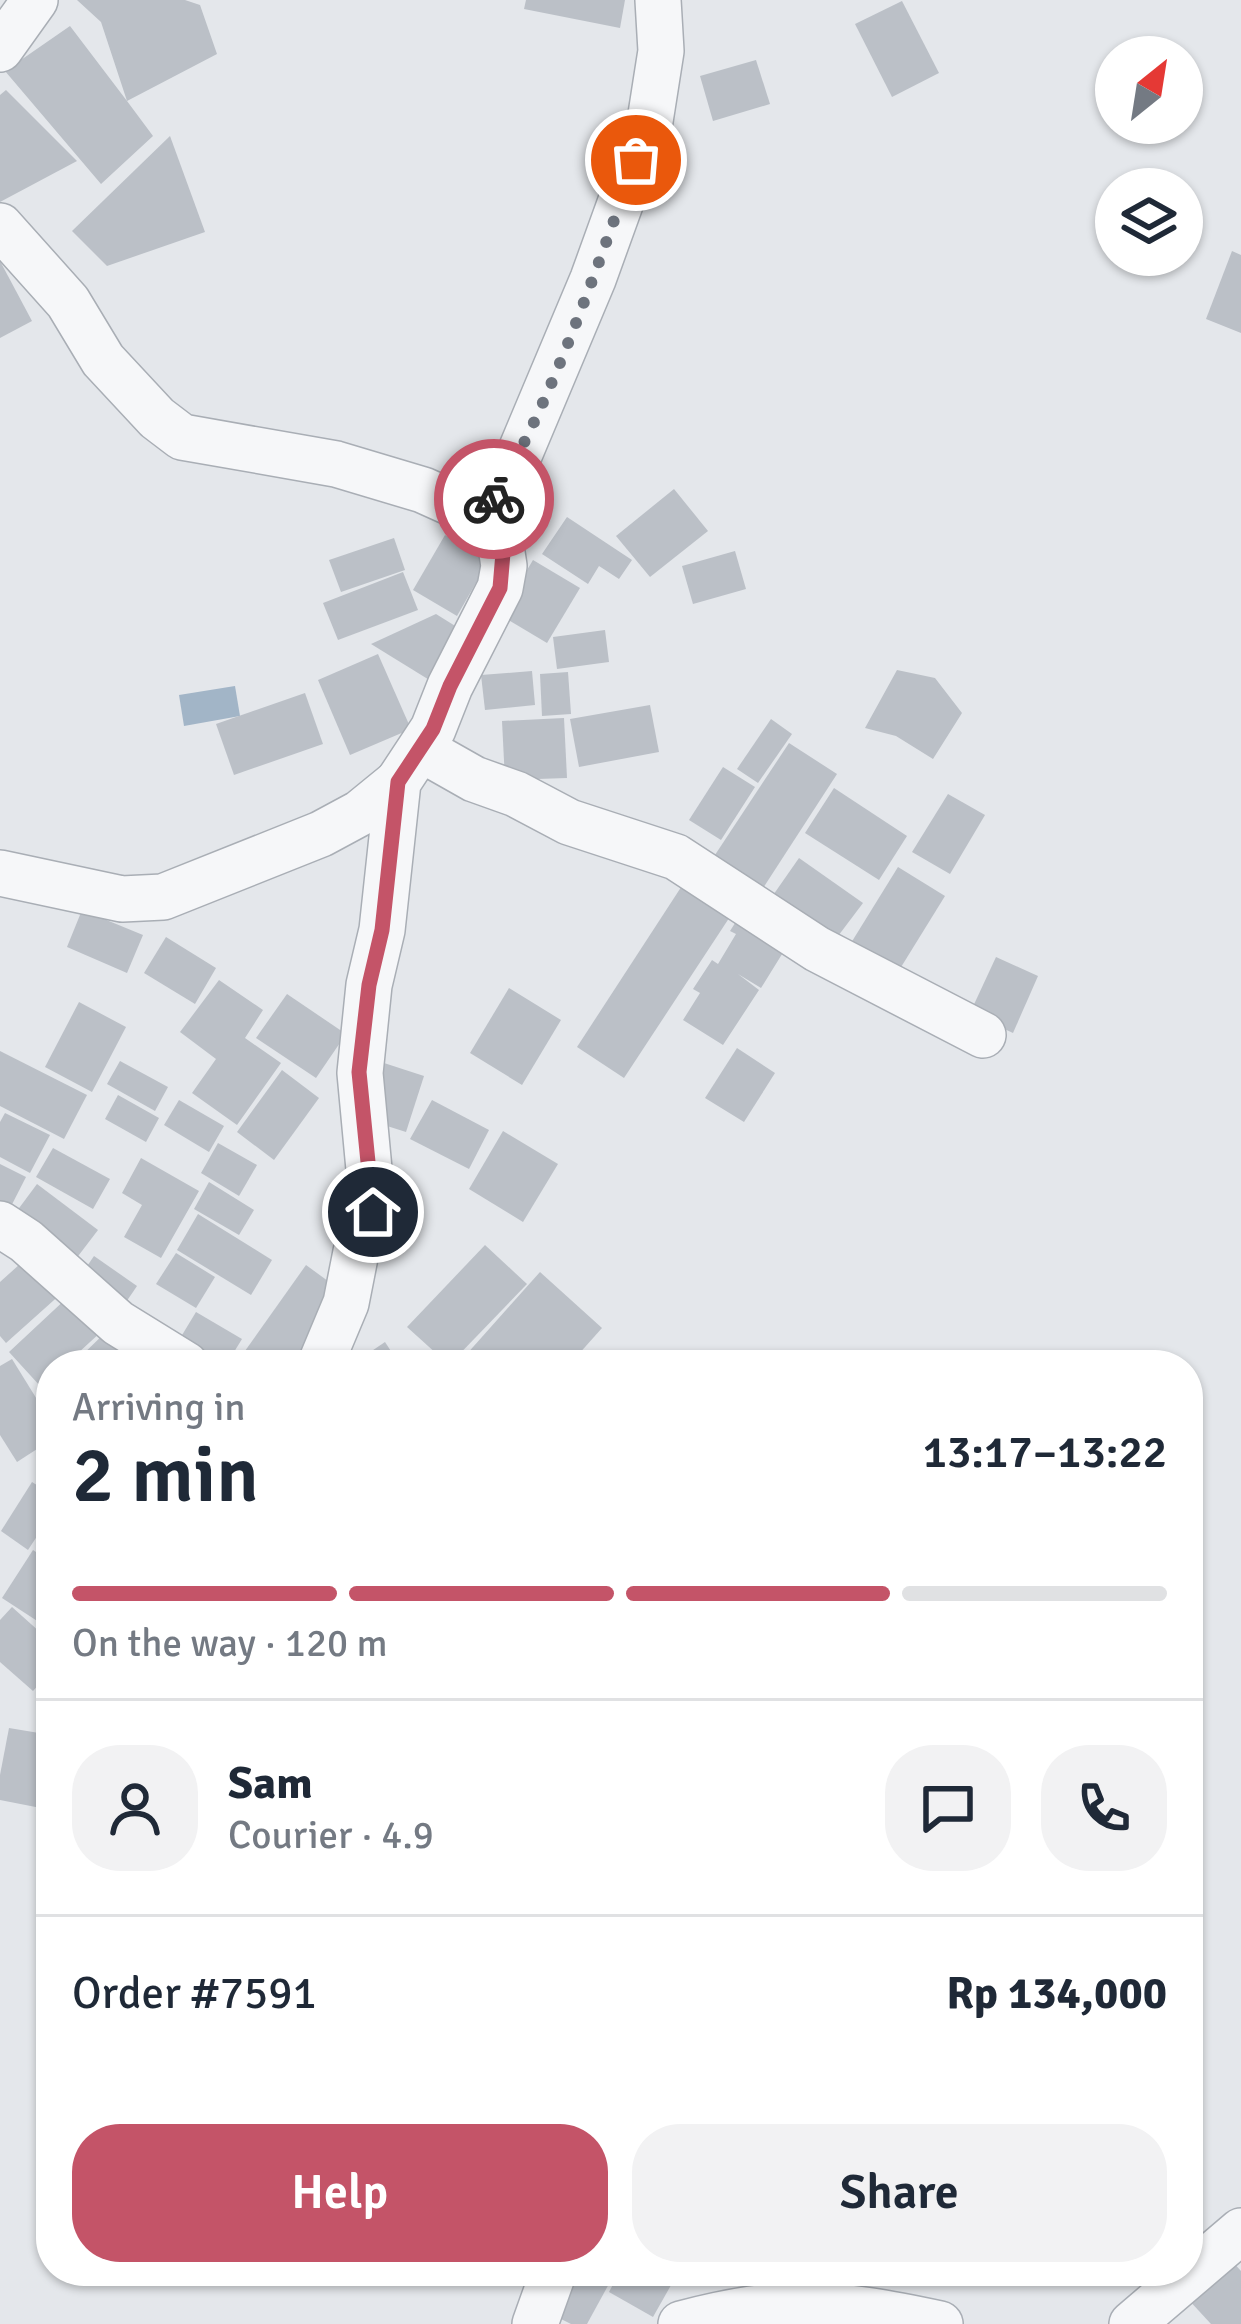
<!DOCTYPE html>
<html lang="en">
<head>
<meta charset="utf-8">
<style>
	:root { --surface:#fff; --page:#f2f2f3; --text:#1f2937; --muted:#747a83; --line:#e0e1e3; --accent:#c45468 }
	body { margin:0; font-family:Signika,sans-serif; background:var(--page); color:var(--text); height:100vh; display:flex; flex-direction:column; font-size:45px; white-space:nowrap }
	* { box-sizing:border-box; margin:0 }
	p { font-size:39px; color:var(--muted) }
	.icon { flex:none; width:66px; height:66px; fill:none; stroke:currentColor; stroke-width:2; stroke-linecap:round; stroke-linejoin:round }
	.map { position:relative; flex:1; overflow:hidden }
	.drawer { position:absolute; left:36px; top:1350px; width:1167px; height:936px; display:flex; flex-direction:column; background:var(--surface); border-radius:48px; box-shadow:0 3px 9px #0004 }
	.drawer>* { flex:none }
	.needle { width:78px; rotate:30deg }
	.controls { position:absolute; left:1095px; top:36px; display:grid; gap:24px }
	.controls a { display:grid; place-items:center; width:108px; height:108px; border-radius:50%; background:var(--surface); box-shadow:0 3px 9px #0004; font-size:60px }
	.pin { position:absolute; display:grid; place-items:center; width:102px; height:102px; color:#fff; margin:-51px; border:6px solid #fff; border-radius:50%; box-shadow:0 3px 12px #0007 }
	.courier { position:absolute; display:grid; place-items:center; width:120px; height:120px; margin:-60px; border:9px solid #c45468; border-radius:50%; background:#fff; color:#222; box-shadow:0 3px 15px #0007 }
	.headline em { font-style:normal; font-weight:600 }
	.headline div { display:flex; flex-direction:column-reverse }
	.headline { display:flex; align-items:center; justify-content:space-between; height:204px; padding:0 36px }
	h1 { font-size:78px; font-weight:600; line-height:90px }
	.bar { display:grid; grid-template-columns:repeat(4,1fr); gap:18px 12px; align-content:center; height:144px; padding:0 36px }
	.bar i { height:15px; border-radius:9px; background:var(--line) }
	.bar .active { background:var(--accent) }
	.bar p { grid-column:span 4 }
	.line { display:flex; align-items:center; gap:30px; padding:0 36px; border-top:3px solid var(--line) }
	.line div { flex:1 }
	.round { display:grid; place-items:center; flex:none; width:126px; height:126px; border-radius:48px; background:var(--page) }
	.button { display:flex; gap:24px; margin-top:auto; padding:24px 36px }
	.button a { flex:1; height:138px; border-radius:48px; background:var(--accent); color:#fff; font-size:48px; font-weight:600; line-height:138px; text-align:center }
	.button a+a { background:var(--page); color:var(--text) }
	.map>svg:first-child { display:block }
	.water { fill:#a2b5c7 }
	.building { fill:#bbc0c7 }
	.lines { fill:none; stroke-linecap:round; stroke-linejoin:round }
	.minor-casing { stroke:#a9aeb5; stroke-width:48 }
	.minor { stroke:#f6f7f9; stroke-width:45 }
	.done { stroke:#6d737d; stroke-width:12; stroke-dasharray:0 21.6 }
	.route { stroke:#c45468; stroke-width:15 }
</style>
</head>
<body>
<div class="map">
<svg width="1241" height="2324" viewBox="0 0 1241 2324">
	<rect width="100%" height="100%" fill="#e4e7eb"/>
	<path class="water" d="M 235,686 L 240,716 L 184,726 L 179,695 Z"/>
	<g class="building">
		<path d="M 77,0 L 185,0 L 200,5 L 217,54 L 127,101 L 153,136 L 101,184 L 5,71 L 70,26 L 127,101 L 101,22 Z"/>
		<path d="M 526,0 L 625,0 L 620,28 L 524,9 Z"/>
		<path d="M 902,1 L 939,73 L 892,97 L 855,24 Z"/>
		<path d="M 756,60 L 770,104 L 713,121 L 700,76 Z"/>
		<path d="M 6,90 L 77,161 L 0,202 L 0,95 Z"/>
		<path d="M 170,136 L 205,232 L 107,266 L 72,231 Z"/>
		<path d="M 1232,251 L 1241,255 L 1241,333 L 1206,319 Z"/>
		<path d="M 0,261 L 32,321 L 0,338 Z"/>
		<path d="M 674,489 L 708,531 L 650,577 L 616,536 Z"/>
		<path d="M 567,517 L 632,560 L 619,579 L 599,566 L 588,584 L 542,554 Z"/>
		<path d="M 445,535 L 489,560 L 457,616 L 413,590 Z"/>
		<path d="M 394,538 L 405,570 L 341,592 L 329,560 Z"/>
		<path d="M 735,551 L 746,589 L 693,604 L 682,566 Z"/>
		<path d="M 533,560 L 580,588 L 547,643 L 500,615 Z"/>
		<path d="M 403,572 L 418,610 L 338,640 L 323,603 Z"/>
		<path d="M 436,614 L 460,629 L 431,681 L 371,644 Z"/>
		<path d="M 605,630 L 609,662 L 557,669 L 553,637 Z"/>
		<path d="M 378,654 L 411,729 L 350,755 L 318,680 Z"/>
		<path d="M 897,670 L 935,678 L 962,713 L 933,759 L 896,736 L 865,728 Z"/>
		<path d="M 532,671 L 535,705 L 485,710 L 481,675 Z"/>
		<path d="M 568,672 L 571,714 L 542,716 L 540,674 Z"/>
		<path d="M 305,693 L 323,744 L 234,775 L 216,724 Z"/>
		<path d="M 650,705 L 659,752 L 579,767 L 570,719 Z"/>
		<path d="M 564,718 L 567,778 L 505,780 L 502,721 Z"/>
		<path d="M 771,719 L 792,734 L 758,783 L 737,769 Z"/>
		<path d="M 789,743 L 837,774 L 758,896 L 709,864 Z"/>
		<path d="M 723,767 L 755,787 L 721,840 L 689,820 Z"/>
		<path d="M 834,788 L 907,836 L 879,880 L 805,833 Z"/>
		<path d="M 948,794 L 985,815 L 950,874 L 912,852 Z"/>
		<path d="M 799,858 L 863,903 L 829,948 L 762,911 Z"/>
		<path d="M 898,867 L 945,896 L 898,972 L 851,943 Z"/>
		<path d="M 689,875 L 737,906 L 624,1078 L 577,1047 Z"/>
		<path d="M 744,909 L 792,938 L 761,988 L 738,974 L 759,990 L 723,1045 L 683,1020 L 700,993 L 693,989 L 712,960 L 718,964 L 736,934 L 730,931 Z"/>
		<path d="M 82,910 L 143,935 L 127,973 L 67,947 Z"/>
		<path d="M 166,937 L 216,968 L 195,1004 L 144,973 Z"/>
		<path d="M 996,957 L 1038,976 L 1013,1033 L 970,1013 Z"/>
		<path d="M 219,980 L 263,1010 L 245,1038 L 281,1063 L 237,1125 L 192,1093 L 216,1059 L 180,1032 Z"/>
		<path d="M 509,988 L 561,1020 L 522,1085 L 470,1053 Z"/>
		<path d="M 287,994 L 346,1034 L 316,1078 L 256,1038 Z"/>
		<path d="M 79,1002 L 126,1027 L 92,1092 L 45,1067 Z"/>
		<path d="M 737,1048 L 775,1073 L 744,1122 L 705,1098 Z"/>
		<path d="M 0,1051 L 87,1095 L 64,1139 L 0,1106 Z"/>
		<path d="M 120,1061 L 168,1087 L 155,1111 L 107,1084 Z"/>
		<path d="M 384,1063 L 424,1076 L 406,1132 L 365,1119 Z"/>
		<path d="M 282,1070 L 319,1098 L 274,1160 L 237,1132 Z"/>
		<path d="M 118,1095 L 159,1118 L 146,1142 L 105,1119 Z"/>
		<path d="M 179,1100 L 224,1126 L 209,1152 L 164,1125 Z"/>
		<path d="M 432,1100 L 489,1130 L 469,1169 L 410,1139 Z"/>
		<path d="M 5,1113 L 50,1135 L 30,1173 L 0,1157 L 0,1122 Z"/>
		<path d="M 503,1131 L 558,1164 L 523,1222 L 469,1189 Z"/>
		<path d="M 218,1143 L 257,1165 L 239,1196 L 201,1173 Z"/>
		<path d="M 53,1148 L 110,1179 L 93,1209 L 36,1177 Z"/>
		<path d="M 141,1158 L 199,1191 L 161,1258 L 124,1237 L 142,1205 L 122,1193 Z"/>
		<path d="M 0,1164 L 26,1177 L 4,1220 L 0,1218 Z"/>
		<path d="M 209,1182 L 254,1210 L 239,1235 L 194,1209 Z"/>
		<path d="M 37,1184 L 98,1230 L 69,1268 L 8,1223 Z"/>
		<path d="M 198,1214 L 272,1260 L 251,1295 L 177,1250 Z"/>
		<path d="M 485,1245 L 527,1284 L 449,1365 L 407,1327 Z"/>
		<path d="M 176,1253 L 215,1277 L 196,1308 L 156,1284 Z"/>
		<path d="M 30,1255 L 63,1292 L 6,1343 L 0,1336 L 0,1282 Z"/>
		<path d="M 94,1256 L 137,1286 L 120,1311 L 77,1281 Z"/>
		<path d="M 306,1265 L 343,1292 L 291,1365 L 235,1365 Z"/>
		<path d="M 540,1272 L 602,1328 L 569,1365 L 457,1365 Z"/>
		<path d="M 69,1296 L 102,1331 L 65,1365 L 51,1365 L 51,1378 L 41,1387 L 9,1352 Z"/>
		<path d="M 196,1312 L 242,1339 L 226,1365 L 199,1365 L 173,1350 Z"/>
		<path d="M 113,1325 L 152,1365 L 72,1365 Z"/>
		<path d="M 385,1342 L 400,1365 L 351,1365 Z"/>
		<path d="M 12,1359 L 51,1422 L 51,1440 L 17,1462 L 0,1435 L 0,1366 Z"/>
		<path d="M 32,1482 L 51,1494 L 51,1515 L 28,1550 L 1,1531 Z"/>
		<path d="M 33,1550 L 51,1562 L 51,1630 L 2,1598 Z"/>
		<path d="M 12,1607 L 51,1642 L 51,1671 L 33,1691 L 0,1662 L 0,1620 Z"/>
		<path d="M 9,1728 L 51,1735 L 51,1810 L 0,1800 L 0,1775 Z"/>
		<path d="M 1230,2259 L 1241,2271 L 1241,2324 L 1211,2324 L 1187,2298 Z"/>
		<path d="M 566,2271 L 616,2271 L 587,2324 L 571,2324 L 545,2311 Z"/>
		<path d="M 620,2271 L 679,2271 L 653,2317 L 609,2292 Z"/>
	</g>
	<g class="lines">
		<g class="minor-casing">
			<g id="minor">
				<path d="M 0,49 L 35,0"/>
				<path d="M 0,226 L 68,302 L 103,360 L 157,418 L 182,437 L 336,464 L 423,490 L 483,517 L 500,540 L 504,566 L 500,588 L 450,686 L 433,729 L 398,782 L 382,930 L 369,985 L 360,1073 L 373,1212 L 371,1226 L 356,1252 L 346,1303 L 320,1365"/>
				<path d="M 483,517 L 519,455 L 593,279 L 650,121 L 661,51 L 658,0"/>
				<path d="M 421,749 L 474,779 L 516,794 L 569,822 L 676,857 L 817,949 L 983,1035"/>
				<path d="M 0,873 L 122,899 L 163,897 L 321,834 L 360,813 L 398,782"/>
				<path d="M 0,1224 L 26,1241 L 118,1323 L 186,1365"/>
				<path d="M 535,2324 L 554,2271"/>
				<path d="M 681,2324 C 787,2296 834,2302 940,2324"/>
				<path d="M 1132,2324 L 1241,2231"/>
			</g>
		</g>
		<use href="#minor" class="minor"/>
	</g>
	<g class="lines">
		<path class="done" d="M 494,499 C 555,394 594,274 636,160"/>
		<path class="route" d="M 373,1212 L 359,1072 L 369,985 L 382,930 L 398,782 L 433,729 L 450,686 L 500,588 L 503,553 L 495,530 L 483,517 L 494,499"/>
	</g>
</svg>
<div class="controls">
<a><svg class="needle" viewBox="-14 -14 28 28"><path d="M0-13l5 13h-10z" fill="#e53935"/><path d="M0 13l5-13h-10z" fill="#747a83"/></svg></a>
<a><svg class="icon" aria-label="layers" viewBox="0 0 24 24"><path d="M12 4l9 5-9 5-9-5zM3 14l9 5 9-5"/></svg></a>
</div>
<div class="pin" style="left:636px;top:160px;background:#ea580c"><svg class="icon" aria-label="bag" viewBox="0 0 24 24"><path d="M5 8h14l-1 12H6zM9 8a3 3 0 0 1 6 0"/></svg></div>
<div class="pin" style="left:373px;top:1212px;background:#1f2937"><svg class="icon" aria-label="home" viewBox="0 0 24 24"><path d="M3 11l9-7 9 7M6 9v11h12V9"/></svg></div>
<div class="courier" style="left:494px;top:499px"><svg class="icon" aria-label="bike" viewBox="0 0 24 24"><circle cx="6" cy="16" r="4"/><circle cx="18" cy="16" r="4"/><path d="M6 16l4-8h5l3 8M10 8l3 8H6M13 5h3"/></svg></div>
<section class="drawer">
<div class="headline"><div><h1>2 min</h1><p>Arriving in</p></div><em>13:17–13:22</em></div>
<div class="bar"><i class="active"></i><i class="active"></i><i class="active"></i><i></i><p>On the way · 120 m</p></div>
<div class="line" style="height:216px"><a class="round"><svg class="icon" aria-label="person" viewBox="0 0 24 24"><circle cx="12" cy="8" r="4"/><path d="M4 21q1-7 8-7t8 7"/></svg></a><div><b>Sam</b><p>Courier · 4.9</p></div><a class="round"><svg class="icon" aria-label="chat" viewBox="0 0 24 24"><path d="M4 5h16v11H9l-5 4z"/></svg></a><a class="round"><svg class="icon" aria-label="phone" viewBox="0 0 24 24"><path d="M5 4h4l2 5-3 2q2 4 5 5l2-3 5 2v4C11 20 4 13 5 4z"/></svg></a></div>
<div class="line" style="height:156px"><div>Order #7591</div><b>Rp 134,000</b></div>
<div class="button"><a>Help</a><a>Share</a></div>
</section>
</div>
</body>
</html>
